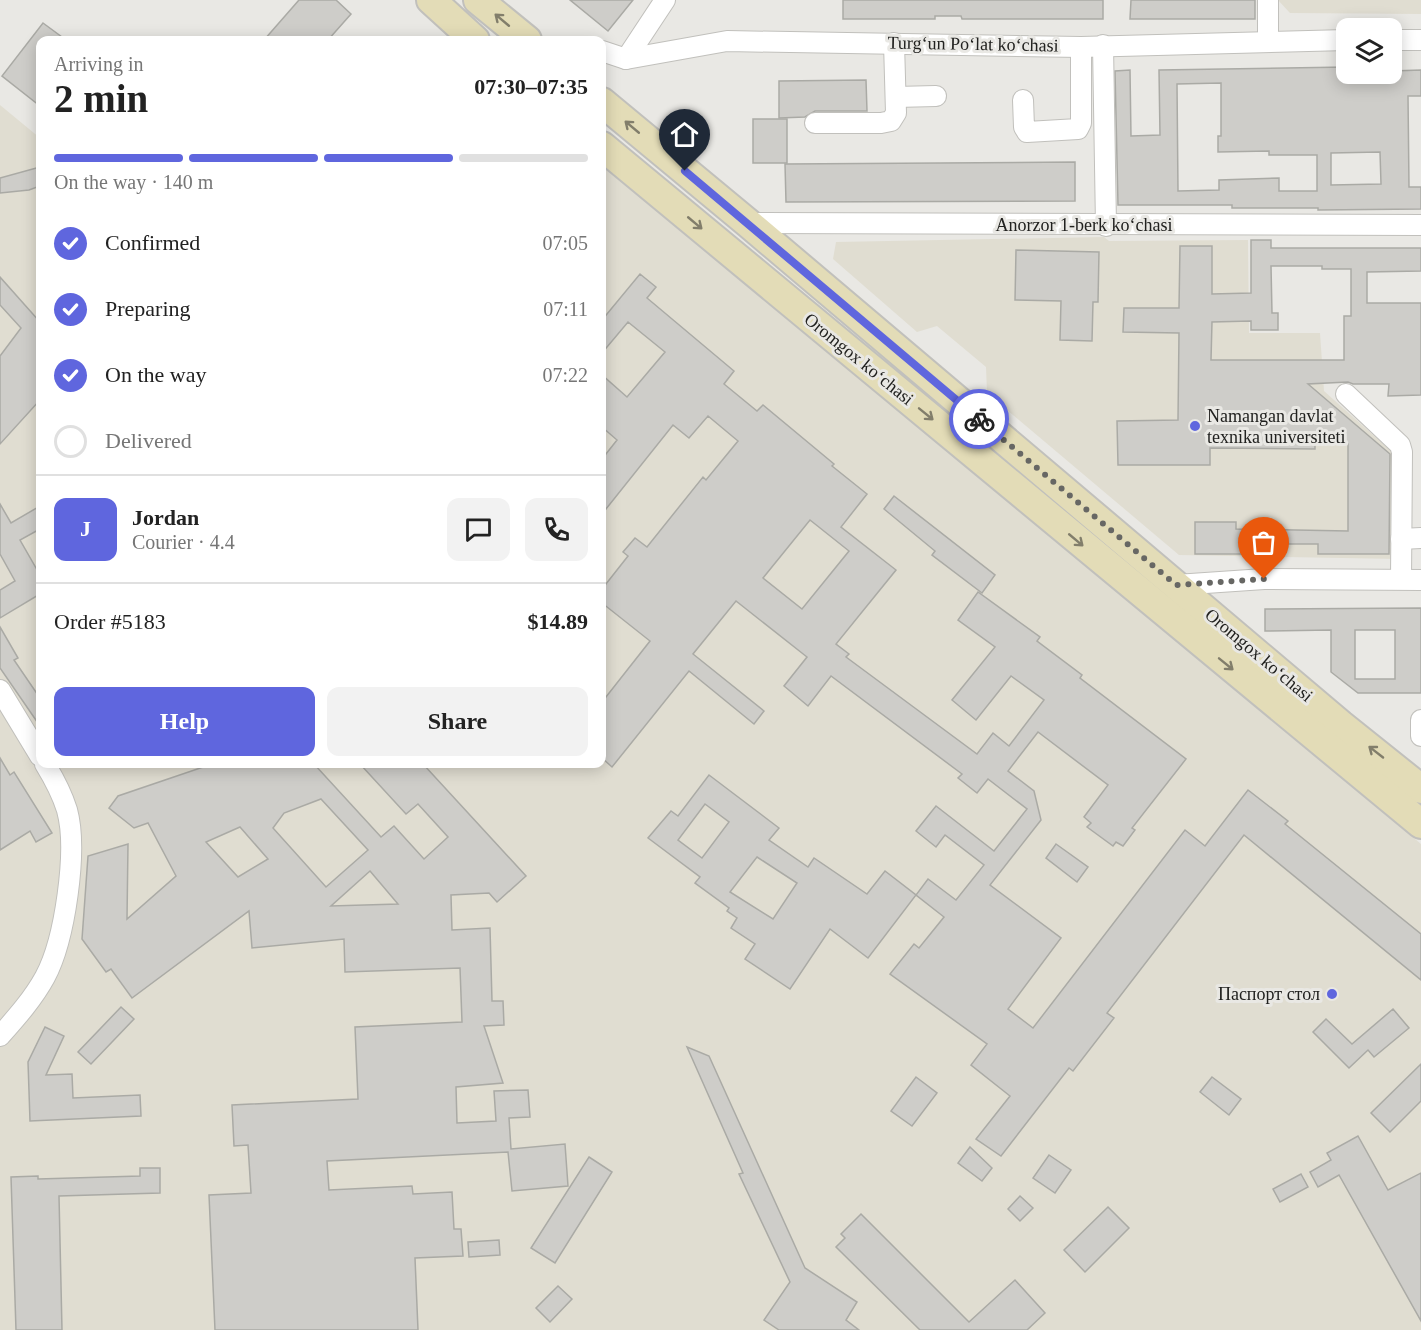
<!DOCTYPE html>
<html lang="en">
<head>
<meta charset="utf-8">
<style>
	:root { --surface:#fff; --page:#f2f2f2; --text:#222; --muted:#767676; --line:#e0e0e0; --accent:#5f66de }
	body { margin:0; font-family:"Times New Roman",serif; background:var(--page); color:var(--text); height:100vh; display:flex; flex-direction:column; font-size:22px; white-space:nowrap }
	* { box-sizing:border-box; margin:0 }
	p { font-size:20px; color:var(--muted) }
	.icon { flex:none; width:33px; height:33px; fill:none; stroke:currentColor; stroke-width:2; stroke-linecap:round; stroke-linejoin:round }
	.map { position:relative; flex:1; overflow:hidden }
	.side { position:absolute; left:36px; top:36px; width:570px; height:732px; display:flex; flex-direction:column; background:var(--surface); border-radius:12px; box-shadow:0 3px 15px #0003 }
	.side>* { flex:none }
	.tools { position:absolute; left:1336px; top:18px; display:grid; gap:12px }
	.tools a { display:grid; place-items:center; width:66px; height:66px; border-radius:12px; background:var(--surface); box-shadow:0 3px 15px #0003; font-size:30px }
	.pin { position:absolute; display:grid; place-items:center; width:51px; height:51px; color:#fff; margin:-62px -26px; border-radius:50% 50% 50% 0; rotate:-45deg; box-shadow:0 0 6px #0007 }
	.pin .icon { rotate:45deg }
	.courier { position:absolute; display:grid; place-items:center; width:60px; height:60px; margin:-30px; border:4px solid #5f66de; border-radius:50%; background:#fff; color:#222; box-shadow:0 2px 8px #0007 }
	.summary em { font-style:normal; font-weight:800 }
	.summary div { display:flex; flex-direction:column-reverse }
	.summary { display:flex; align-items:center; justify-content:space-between; height:102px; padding:0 18px }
	h1 { font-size:39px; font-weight:800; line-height:45px }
	.bar { display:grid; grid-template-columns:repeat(4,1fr); gap:9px 6px; align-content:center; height:72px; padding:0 18px }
	.bar i { height:8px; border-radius:4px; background:var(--line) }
	.bar .selected { background:var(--accent) }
	.bar p { grid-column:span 4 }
	.line { display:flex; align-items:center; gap:15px; padding:0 18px; border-top:2px solid var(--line) }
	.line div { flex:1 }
	.round { display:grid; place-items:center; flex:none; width:63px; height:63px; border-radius:12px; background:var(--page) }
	ol { padding:0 18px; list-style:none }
	li { display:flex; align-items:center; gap:18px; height:66px }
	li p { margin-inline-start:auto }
	li .icon { padding:6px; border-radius:50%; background:var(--accent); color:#fff; stroke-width:4 }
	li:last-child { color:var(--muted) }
	li i { width:33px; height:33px; border:3px solid var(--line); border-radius:50% }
	.action { display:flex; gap:12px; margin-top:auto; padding:12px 18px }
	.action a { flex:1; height:69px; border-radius:12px; background:var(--accent); color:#fff; font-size:24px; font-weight:800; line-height:69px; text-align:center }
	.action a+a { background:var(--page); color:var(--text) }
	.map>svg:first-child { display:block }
	.built { fill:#e0ddd1 }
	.building { fill:#cecdc9; stroke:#aaaaa5; stroke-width:1.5; fill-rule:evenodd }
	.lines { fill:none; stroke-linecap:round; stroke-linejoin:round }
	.minor-casing { stroke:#c1c0bc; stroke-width:22 }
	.secondary-casing { stroke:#c1c0bc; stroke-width:32 }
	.minor { stroke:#fff; stroke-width:20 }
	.secondary { stroke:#e3dcb7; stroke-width:28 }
	.oneway { stroke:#827e6b }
	.done { stroke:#676764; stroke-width:6; stroke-dasharray:0 10.8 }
	.route { stroke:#5f66de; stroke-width:8 }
	.poi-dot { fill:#5f66de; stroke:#e9e8e4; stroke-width:2 }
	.labels { text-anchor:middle; stroke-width:6; stroke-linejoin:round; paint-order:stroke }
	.street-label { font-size:18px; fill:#21211f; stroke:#e9e8e4 }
	.poi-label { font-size:18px; fill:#21211f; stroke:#e9e8e4; text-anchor:start }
</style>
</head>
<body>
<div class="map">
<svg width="1421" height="1330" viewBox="0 0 1421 1330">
	<rect width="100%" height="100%" fill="#e9e8e4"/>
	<g class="built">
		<path d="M 1278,0 L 1421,0 L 1421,14 L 1290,13 Z"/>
		<path d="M 0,105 L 40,138 L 40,764 L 602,764 L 602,164 L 962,455 L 1421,844 L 1421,1330 L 0,1330 Z"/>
		<path d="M 1104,237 L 1109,241 L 1248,240 L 1249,333 L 1320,333 L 1324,391 L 1401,460 L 1400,559 L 1179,555 L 987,393 L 986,367 L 937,326 L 917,332 L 833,259 L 836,242 Z"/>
	</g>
	<g class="building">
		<path d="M 299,0 L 336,0 L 351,14 L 328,40 L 264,40 Z"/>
		<path d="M 570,0 L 633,0 L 608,31 Z"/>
		<path d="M 843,0 L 1103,0 L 1103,19 L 962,19 L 961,16 L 935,16 L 935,19 L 843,19 Z"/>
		<path d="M 1131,0 L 1255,0 L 1255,19 L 1130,19 Z"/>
		<path d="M 43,23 L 66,40 L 40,40 L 40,106 L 2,76 Z"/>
		<path d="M 1347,67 L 1347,74 L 1392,74 L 1392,71 L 1421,70 L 1421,96 L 1408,96 L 1409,187 L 1421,187 L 1421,209 L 1318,210 L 1318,208 L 1232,208 L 1232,205 L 1118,205 L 1115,71 L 1130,70 L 1131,136 L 1160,135 L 1159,70 ZM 1221,83 L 1221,136 L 1218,136 L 1218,152 L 1269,151 L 1269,155 L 1317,155 L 1317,191 L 1279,191 L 1279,178 L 1219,180 L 1219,190 L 1178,191 L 1177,84 ZM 1380,152 L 1381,184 L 1331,185 L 1331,153 Z"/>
		<path d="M 866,80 L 867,111 L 815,111 L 805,117 L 779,118 L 779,81 Z"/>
		<rect x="753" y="119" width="34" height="44"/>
		<path d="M 1075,162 L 1075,201 L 786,202 L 785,164 Z"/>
		<path d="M 40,167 L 40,186 L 29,190 L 0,193 L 0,178 Z"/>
		<path d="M 1251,240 L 1271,240 L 1271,248 L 1421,248 L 1421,271 L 1367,272 L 1367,303 L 1421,303 L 1421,395 L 1388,396 L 1389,384 L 1353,384 L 1348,382 L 1308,384 L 1390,454 L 1389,554 L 1318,554 L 1318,544 L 1284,544 L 1283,554 L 1195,554 L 1195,522 L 1236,522 L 1236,529 L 1348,531 L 1348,444 L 1335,436 L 1315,436 L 1315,449 L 1210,448 L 1210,465 L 1118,465 L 1117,421 L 1178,420 L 1179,333 L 1123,332 L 1124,308 L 1179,308 L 1180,246 L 1212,246 L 1212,294 L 1251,293 ZM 1271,266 L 1322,266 L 1322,269 L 1351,269 L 1351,316 L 1344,316 L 1344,360 L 1211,360 L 1212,322 L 1251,321 L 1251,330 L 1278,330 L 1278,313 L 1272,313 Z"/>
		<path d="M 1016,250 L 1099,252 L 1098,302 L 1093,302 L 1092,341 L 1060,340 L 1061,301 L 1015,300 Z"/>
		<path d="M 640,274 L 656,287 L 647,298 L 734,371 L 724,384 L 757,411 L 763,405 L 834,464 L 832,466 L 867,494 L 841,527 L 896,570 L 836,644 L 849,654 L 846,657 L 977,754 L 993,733 L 1009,746 L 1044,700 L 1011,676 L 976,720 L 952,700 L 995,647 L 958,620 L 978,592 L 1040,637 L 1037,641 L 1082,675 L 1080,678 L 1186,759 L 1132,828 L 1135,830 L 1123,846 L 1116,842 L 1113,846 L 1087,827 L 1091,823 L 1084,817 L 1108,785 L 1038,732 L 1008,771 L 1034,791 L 1041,820 L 990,885 L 1061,938 L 1008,1009 L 1033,1028 L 1185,830 L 1205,846 L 1248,790 L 1288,821 L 1285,824 L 1421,934 L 1421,980 L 1244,835 L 1107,1013 L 1114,1018 L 1073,1071 L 1069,1068 L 1001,1156 L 976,1139 L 1010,1096 L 971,1065 L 987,1044 L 890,974 L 914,944 L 919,948 L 944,917 L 916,895 L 928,879 L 956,900 L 984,865 L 945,835 L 936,847 L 916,831 L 936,806 L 994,851 L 1027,809 L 988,779 L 977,793 L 958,778 L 962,774 L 831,676 L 808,706 L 784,686 L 807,657 L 736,601 L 693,654 L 764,711 L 754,724 L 689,671 L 612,767 L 602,758 L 602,702 L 650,641 L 602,603 L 602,589 L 628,556 L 623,552 L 635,538 L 647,547 L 703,477 L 706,480 L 738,441 L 708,416 L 689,438 L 673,425 L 602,514 L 602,459 L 617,440 L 602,427 L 602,375 L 627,397 L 665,352 L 628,322 L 602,353 L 602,320 ZM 810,520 L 849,551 L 802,609 L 763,578 Z"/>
		<path d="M 0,277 L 40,322 L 40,400 L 0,444 L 0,356 L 21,328 L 0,305 Z"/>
		<path d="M 894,496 L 995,575 L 982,593 L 932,555 L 935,551 L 884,509 Z"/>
		<path d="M 0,504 L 11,523 L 40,506 L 40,529 L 20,540 L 40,575 L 40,594 L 0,618 L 0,590 L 15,581 L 0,554 Z"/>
		<path d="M 1421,608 L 1421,693 L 1358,693 L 1331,672 L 1331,630 L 1265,631 L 1265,609 ZM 1355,630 L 1395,630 L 1395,679 L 1355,679 Z"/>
		<path d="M 0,627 L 18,658 L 14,660 L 40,698 L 40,726 L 0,668 Z"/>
		<path d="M 0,758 L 10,775 L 14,772 L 52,833 L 36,842 L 30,831 L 0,850 Z"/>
		<path d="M 212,764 L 314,764 L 381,837 L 394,826 L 424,859 L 448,837 L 418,804 L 406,814 L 360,764 L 423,764 L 526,876 L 497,902 L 489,893 L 451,895 L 452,930 L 490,928 L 492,1001 L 503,1001 L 504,1025 L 484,1026 L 503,1083 L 456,1087 L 457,1123 L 496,1121 L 494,1091 L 528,1090 L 530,1117 L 509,1118 L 511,1149 L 565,1144 L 568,1186 L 512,1191 L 508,1152 L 327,1161 L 329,1190 L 412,1186 L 413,1194 L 452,1192 L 454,1229 L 461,1229 L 463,1256 L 415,1258 L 418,1330 L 215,1330 L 209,1195 L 251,1193 L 248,1145 L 234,1146 L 232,1105 L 358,1099 L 355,1027 L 462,1022 L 460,968 L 345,972 L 344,939 L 252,948 L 249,911 L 132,998 L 111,969 L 106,972 L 82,939 L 88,856 L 128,844 L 127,919 L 176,876 L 148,823 L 134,828 L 109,808 L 118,796 ZM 321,799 L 368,850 L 326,887 L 273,828 L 284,813 ZM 240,827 L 268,859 L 238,877 L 206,842 ZM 370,871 L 398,904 L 331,906 Z"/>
		<path d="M 709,775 L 779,828 L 769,840 L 808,867 L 814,858 L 867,894 L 885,871 L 916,895 L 868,958 L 830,929 L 790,989 L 745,959 L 755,944 L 731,928 L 737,918 L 727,911 L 729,908 L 695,883 L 700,877 L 648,838 L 671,811 L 678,816 ZM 705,804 L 729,822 L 702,858 L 678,840 ZM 757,857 L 797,883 L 773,919 L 730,892 Z"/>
		<path d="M 1056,844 L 1088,867 L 1077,882 L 1046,858 Z"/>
		<path d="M 121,1007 L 134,1019 L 91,1064 L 78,1052 Z"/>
		<path d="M 1393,1009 L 1409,1028 L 1374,1057 L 1368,1050 L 1349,1068 L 1313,1032 L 1326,1019 L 1352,1044 Z"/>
		<path d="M 45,1027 L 64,1036 L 46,1075 L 72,1074 L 73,1098 L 140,1095 L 141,1116 L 30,1121 L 28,1062 Z"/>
		<path d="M 687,1047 L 709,1056 L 805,1268 L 857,1302 L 846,1320 L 859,1330 L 779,1330 L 764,1320 L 790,1282 L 739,1174 L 743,1173 Z"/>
		<path d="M 1421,1064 L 1421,1101 L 1390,1132 L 1371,1113 Z"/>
		<path d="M 916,1077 L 937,1093 L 912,1126 L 891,1111 Z"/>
		<path d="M 1212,1077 L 1241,1099 L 1229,1115 L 1200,1092 Z"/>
		<path d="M 1358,1136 L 1388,1190 L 1421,1173 L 1421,1321 L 1339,1175 L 1318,1187 L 1310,1172 L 1331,1160 L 1327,1153 Z"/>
		<path d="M 970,1147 L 992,1168 L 982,1181 L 958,1163 Z"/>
		<path d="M 1049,1155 L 1071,1170 L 1055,1193 L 1033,1178 Z"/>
		<path d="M 589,1157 L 612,1172 L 555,1263 L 531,1248 Z"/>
		<path d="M 140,1168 L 160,1168 L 160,1193 L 59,1196 L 62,1330 L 16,1330 L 11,1177 L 38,1176 L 38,1179 L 140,1176 Z"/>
		<path d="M 1301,1174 L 1308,1187 L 1280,1202 L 1273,1189 Z"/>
		<path d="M 1020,1196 L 1033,1208 L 1020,1221 L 1008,1209 Z"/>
		<path d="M 1108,1207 L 1129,1228 L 1085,1272 L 1064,1250 Z"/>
		<path d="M 861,1214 L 969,1322 L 1015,1280 L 1045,1313 L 1027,1330 L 920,1330 L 836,1247 L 845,1238 L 841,1234 Z"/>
		<path d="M 499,1240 L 500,1255 L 469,1257 L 468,1242 Z"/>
		<path d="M 558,1286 L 572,1299 L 550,1322 L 536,1308 Z"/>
	</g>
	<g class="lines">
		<g class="minor-casing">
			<g id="minor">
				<path d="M 1268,0 L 1268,42"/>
				<path d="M 1392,40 L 1421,40"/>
				<path d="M 1103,45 L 1106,226"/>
				<path d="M 602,51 L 626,59 L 727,41 L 1081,47 L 1347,40"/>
				<path d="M 626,59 L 665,0"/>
				<path d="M 896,97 L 936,96"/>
				<path d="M 1023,100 L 1024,127 L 1027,132 L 1078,129 L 1081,123 L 1081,47"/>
				<path d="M 815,123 L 881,123 L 891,121 L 896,113 L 894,43"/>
				<path d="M 748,223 L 1421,225"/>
				<path d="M 1346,394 L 1400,445 L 1402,452 L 1401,579"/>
				<path d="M 1401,539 L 1421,538"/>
				<path d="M 1173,587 L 1176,585 L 1264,579 L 1421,580"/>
				<path d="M 0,690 L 40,756"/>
				<path d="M 1421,720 L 1421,736"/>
				<path d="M 0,1036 C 16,1018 33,999 45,977 C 65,940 78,850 67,810 C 62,794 53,777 45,764"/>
			</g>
		</g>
		<g class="secondary-casing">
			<g id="secondary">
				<path d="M 431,0 L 475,40"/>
				<path d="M 478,0 L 527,40"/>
				<path d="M 602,102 L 748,223 L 1341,725 L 1421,789"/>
				<path d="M 602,146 L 1421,824"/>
			</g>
		</g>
		<use href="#minor" class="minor"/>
		<use href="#secondary" class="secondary"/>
	</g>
	<defs><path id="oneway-shaft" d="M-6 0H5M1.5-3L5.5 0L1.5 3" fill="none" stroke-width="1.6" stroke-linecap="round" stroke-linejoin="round" transform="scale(1.5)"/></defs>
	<g class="oneway">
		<use href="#oneway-shaft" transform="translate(502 20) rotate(-140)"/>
		<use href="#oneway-shaft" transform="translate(632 127) rotate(-140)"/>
		<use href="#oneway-shaft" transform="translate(695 223) rotate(40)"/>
		<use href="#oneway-shaft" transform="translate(926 414) rotate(39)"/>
		<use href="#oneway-shaft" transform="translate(1076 540) rotate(40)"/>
		<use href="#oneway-shaft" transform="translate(1226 664) rotate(39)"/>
		<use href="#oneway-shaft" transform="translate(1376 752) rotate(-142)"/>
	</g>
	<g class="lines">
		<path class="done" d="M 979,419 L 1176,585 L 1264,579"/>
		<path class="route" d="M 685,171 L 979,419"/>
	</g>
	<g class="poi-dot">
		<circle cx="1195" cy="426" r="6"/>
		<circle cx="1332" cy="994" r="6"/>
	</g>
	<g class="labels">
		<g class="street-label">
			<text transform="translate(973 44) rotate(1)" y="6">Turgʻun Poʻlat koʻchasi</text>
			<text x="1084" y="231">Anorzor 1-berk koʻchasi</text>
			<text transform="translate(859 359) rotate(39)" y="6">Oromgox ko‘chasi</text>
			<text transform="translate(1259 655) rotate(40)" y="6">Oromgox ko‘chasi</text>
		</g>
		<g class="poi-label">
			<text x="1207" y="422">Namangan davlat<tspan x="1207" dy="21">texnika universiteti</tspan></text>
			<text x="1320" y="1000" text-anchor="end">Паспорт стол</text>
		</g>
	</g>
</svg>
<div class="tools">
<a><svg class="icon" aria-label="layers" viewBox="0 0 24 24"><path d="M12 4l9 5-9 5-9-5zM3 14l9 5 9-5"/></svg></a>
</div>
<div class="pin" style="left:1264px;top:579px;background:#ea580c"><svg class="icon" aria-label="bag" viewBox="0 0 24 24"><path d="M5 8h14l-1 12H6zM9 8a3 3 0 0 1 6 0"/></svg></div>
<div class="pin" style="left:685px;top:171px;background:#1f2937"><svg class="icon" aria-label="home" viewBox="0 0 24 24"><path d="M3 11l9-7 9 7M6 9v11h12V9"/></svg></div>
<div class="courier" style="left:979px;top:419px"><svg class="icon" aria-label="bike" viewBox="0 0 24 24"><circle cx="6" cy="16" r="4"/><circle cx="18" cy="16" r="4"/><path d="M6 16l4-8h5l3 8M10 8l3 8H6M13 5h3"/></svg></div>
<section class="side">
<div class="summary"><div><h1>2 min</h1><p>Arriving in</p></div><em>07:30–07:35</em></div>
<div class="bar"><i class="selected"></i><i class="selected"></i><i class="selected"></i><i></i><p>On the way · 140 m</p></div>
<ol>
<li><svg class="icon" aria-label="check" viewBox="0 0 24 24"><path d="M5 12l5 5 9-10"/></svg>Confirmed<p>07:05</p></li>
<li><svg class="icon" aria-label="check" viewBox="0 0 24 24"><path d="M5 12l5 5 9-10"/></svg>Preparing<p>07:11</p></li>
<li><svg class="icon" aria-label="check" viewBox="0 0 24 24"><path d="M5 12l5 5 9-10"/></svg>On the way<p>07:22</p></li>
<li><i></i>Delivered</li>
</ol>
<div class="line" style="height:108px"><b class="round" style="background:var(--accent);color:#fff">J</b><div><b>Jordan</b><p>Courier · 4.4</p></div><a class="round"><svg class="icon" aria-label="chat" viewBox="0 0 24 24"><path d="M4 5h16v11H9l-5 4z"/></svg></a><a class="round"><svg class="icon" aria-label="phone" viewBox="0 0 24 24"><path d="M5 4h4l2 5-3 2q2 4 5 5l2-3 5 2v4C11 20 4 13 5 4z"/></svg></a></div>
<div class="line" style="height:78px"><div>Order #5183</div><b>$14.89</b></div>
<div class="action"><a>Help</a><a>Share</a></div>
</section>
</div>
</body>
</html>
